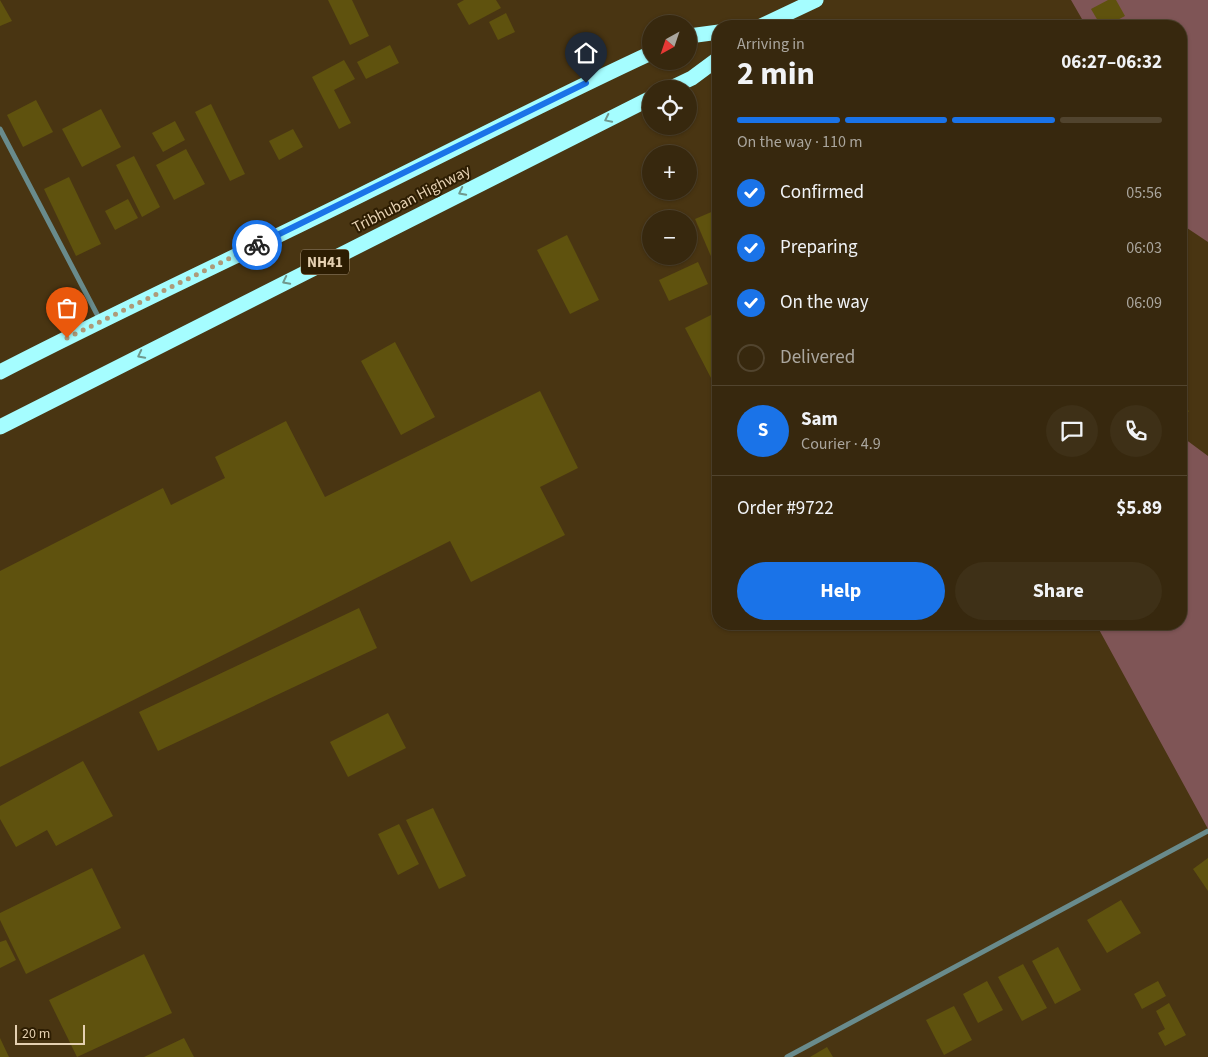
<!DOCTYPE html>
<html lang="en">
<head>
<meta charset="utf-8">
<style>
	:root { --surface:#37280e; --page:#3e3017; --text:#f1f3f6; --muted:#aaa69e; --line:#51442e; --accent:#1a73e8 }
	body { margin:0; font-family:"Source Sans 3",sans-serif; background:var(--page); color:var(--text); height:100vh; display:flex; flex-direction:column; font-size:19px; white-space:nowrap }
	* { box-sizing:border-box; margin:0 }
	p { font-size:16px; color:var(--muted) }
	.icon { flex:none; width:28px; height:28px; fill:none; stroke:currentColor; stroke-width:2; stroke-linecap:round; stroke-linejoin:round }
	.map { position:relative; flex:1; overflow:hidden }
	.drawer { position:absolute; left:712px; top:20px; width:475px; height:610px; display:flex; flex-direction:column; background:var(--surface); border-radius:20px; box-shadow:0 1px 4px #0004,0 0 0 1px var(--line) }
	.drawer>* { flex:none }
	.needle { width:32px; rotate:220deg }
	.buttons { position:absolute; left:642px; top:15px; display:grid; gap:10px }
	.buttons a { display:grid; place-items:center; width:55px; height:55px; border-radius:50%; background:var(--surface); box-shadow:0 1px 4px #0004,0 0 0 1px var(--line); font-size:25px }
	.scale { position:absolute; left:15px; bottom:12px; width:70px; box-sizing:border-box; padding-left:5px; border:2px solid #e5d0b1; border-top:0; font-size:14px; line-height:18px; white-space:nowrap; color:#e5d0b1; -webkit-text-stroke:4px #2d1d02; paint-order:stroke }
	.pin { position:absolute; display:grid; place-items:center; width:42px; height:42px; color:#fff; margin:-51px -21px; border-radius:50% 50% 50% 0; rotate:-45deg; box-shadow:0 0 5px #0007 }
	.pin .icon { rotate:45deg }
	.courier { position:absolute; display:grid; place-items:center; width:50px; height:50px; margin:-25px; border:4px solid #1a73e8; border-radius:50%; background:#fff; color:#222; box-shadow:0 1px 6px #0007 }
	.headline em { font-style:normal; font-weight:700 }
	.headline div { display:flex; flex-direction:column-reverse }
	.headline { display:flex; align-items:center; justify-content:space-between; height:85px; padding:0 25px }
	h1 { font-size:32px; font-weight:700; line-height:38px }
	.bar { display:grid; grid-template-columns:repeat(4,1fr); gap:8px 5px; align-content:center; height:60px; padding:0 25px }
	.bar i { height:6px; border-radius:4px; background:var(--line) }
	.bar .selected { background:var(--accent) }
	.bar p { grid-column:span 4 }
	.line { display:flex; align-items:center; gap:12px; padding:0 25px; border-top:1px solid var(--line) }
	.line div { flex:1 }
	.round { display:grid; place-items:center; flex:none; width:52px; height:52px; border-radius:26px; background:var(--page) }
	ol { padding:0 25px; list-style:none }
	li { display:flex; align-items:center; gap:15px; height:55px }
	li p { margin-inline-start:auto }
	li .icon { padding:5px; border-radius:50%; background:var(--accent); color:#fff; stroke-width:4 }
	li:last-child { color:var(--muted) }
	li i { width:28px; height:28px; border:2px solid var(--line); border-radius:50% }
	.primary-button { display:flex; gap:10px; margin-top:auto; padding:10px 25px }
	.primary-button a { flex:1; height:58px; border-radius:30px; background:var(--accent); color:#fff; font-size:20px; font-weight:700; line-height:58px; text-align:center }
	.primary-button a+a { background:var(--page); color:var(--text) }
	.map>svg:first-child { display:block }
	.green { fill:#7f5556 }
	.building { fill:#5f520e }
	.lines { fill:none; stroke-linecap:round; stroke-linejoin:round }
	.street { stroke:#698b8c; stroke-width:5 }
	.highway { stroke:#a5fdff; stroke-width:15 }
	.oneway { stroke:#6f988d }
	.done { stroke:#ae9a79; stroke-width:5; stroke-dasharray:0 9 }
	.route { stroke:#1a73e8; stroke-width:6 }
	.labels { text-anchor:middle; stroke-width:4; stroke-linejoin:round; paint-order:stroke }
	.shield { fill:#2d1d02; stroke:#ae9a7c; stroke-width:1 }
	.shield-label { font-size:15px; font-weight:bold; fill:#e5d0b1 }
	.street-label { font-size:16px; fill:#e5d0b1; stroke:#2d1d02 }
</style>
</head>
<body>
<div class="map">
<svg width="1208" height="1057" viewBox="0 0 1208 1057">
	<rect width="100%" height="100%" fill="#493512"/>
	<g class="green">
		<path d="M 1071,0 L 1208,0 L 1208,242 L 1181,224 L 1181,26 L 1086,26 Z"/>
		<path d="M 1181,436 L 1208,456 L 1208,829 L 1096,624 L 1181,624 Z"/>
	</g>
	<g class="building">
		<path d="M 0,0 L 12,21 L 0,26 Z"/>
		<path d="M 328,0 L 352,0 L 369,36 L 350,45 Z"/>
		<path d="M 464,0 L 496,0 L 501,8 L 469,25 L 457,4 Z"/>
		<path d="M 1108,0 L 1116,0 L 1125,16 L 1106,26 L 1101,26 L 1091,9 Z"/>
		<path d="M 506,13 L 515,32 L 498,40 L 489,22 Z"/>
		<path d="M 390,45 L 399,63 L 366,79 L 357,62 Z"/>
		<path d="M 344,60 L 355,79 L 334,90 L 351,123 L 339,129 L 312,77 Z"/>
		<path d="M 36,100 L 53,132 L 23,147 L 7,115 Z"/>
		<path d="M 211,104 L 245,174 L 230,181 L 195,112 Z"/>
		<path d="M 101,109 L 121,147 L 82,167 L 62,129 Z"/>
		<path d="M 175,121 L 185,140 L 163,152 L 152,133 Z"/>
		<path d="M 293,129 L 303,147 L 279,160 L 269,141 Z"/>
		<path d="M 186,149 L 205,184 L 174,200 L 156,165 Z"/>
		<path d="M 134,156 L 160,207 L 142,217 L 116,165 Z"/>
		<path d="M 69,177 L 101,244 L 76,256 L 44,189 Z"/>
		<path d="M 128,199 L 138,218 L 115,230 L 105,211 Z"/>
		<path d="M 716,210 L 719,217 L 719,258 L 713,261 L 695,219 Z"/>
		<path d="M 567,235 L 599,300 L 570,314 L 537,250 Z"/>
		<path d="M 698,262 L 708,284 L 669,301 L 659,280 Z"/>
		<path d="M 719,311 L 719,374 L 711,378 L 685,328 Z"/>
		<path d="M 395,342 L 435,417 L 401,435 L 361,361 Z"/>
		<path d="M 540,391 L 578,468 L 540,487 L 565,535 L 471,582 L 450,541 L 0,767 L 0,571 L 163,488 L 171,505 L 225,478 L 215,457 L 286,421 L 325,497 Z"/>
		<path d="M 1181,405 L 1189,411 L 1181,422 Z"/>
		<path d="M 359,608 L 377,648 L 158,751 L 139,712 Z"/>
		<path d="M 388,713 L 406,748 L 348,777 L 330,742 Z"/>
		<path d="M 83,761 L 113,816 L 56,846 L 47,830 L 16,847 L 0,819 L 0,806 Z"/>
		<path d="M 433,808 L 466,876 L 439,889 L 406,820 Z"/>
		<path d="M 399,824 L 419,864 L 398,875 L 378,834 Z"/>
		<path d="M 1208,858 L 1208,891 L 1193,869 Z"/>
		<path d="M 92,868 L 121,928 L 26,974 L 0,920 L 0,913 Z"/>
		<path d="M 1121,900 L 1141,933 L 1107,953 L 1087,920 Z"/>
		<path d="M 6,940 L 16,960 L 0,968 L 0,942 Z"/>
		<path d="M 1058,947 L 1081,990 L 1055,1004 L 1032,961 Z"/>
		<path d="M 144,954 L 172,1013 L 77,1057 L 49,1000 Z"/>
		<path d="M 1023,964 L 1047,1008 L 1022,1021 L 998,977 Z"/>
		<path d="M 987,981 L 1003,1010 L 978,1023 L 963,994 Z"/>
		<path d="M 1158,981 L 1166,996 L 1142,1009 L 1134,994 Z"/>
		<path d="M 1169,1003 L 1186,1035 L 1165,1046 L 1158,1033 L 1165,1029 L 1156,1011 Z"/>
		<path d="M 954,1006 L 972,1040 L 944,1055 L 926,1020 Z"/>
		<path d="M 0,1038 L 9,1057 L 0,1057 Z"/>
		<path d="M 184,1038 L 194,1057 L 144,1057 Z"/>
		<path d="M 827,1047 L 833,1057 L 810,1057 Z"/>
	</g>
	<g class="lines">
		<g class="street">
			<path d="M 0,129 L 100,320"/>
			<path d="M 787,1057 L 1208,831"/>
		</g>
		<g class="highway">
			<path d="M 761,26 L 816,0"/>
			<path d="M 689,36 L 719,32"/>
			<path d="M 669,89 L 692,78 L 719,58"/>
			<path d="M 0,372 C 120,310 242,254 363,194 C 459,147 554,98 651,53"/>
			<path d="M 0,427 L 651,98"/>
		</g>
	</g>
	<defs><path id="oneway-chevron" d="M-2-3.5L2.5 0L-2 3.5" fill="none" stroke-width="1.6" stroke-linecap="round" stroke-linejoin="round" transform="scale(1.25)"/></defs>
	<g class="oneway">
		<use href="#oneway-chevron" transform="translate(608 119) rotate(154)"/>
		<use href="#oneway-chevron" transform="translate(462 192) rotate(153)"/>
		<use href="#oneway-chevron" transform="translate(286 281) rotate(153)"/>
		<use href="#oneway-chevron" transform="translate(141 355) rotate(153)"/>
	</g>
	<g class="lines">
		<path class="done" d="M 67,338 L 257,245"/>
		<path class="route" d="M 257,245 L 586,83"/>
	</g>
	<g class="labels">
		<rect class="shield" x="301" y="249.5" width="48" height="25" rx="4"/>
		<g class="shield-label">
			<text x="325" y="267">NH41</text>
		</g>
		<g class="street-label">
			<text transform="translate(411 198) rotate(-27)" y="6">Tribhuban Highway</text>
		</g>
	</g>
</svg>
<div class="buttons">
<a><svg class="needle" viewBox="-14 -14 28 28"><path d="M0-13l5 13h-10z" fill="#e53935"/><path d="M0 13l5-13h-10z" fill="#aaa69e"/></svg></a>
<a><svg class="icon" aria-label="locate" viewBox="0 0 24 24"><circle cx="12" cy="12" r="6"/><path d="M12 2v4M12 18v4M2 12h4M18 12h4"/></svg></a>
<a>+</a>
<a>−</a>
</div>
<div class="scale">20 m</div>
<div class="pin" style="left:67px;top:338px;background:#ea580c"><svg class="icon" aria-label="bag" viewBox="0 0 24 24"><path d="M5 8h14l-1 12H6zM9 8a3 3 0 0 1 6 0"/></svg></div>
<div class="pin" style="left:586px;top:83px;background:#1f2937"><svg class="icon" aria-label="home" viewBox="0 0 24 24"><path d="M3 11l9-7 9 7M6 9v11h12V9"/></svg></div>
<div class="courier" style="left:257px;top:245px"><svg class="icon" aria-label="bike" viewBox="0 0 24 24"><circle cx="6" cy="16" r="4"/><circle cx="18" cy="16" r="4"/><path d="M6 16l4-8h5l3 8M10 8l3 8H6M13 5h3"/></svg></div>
<section class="drawer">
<div class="headline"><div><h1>2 min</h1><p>Arriving in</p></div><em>06:27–06:32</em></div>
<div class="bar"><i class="selected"></i><i class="selected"></i><i class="selected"></i><i></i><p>On the way · 110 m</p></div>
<ol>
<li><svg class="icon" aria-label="check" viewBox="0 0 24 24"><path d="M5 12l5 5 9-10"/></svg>Confirmed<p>05:56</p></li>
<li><svg class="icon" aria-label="check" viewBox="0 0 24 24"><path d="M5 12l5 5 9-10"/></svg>Preparing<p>06:03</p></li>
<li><svg class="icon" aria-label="check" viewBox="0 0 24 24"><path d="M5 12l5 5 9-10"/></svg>On the way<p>06:09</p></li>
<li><i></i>Delivered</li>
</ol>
<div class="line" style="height:90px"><b class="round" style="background:var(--accent);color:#fff">S</b><div><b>Sam</b><p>Courier · 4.9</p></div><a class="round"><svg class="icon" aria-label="chat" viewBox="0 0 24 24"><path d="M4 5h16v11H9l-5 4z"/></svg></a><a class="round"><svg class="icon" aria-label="phone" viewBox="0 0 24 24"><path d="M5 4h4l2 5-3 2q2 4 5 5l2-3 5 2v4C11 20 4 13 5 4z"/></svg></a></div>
<div class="line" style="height:65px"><div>Order #9722</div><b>$5.89</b></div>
<div class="primary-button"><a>Help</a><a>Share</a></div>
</section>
</div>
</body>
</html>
